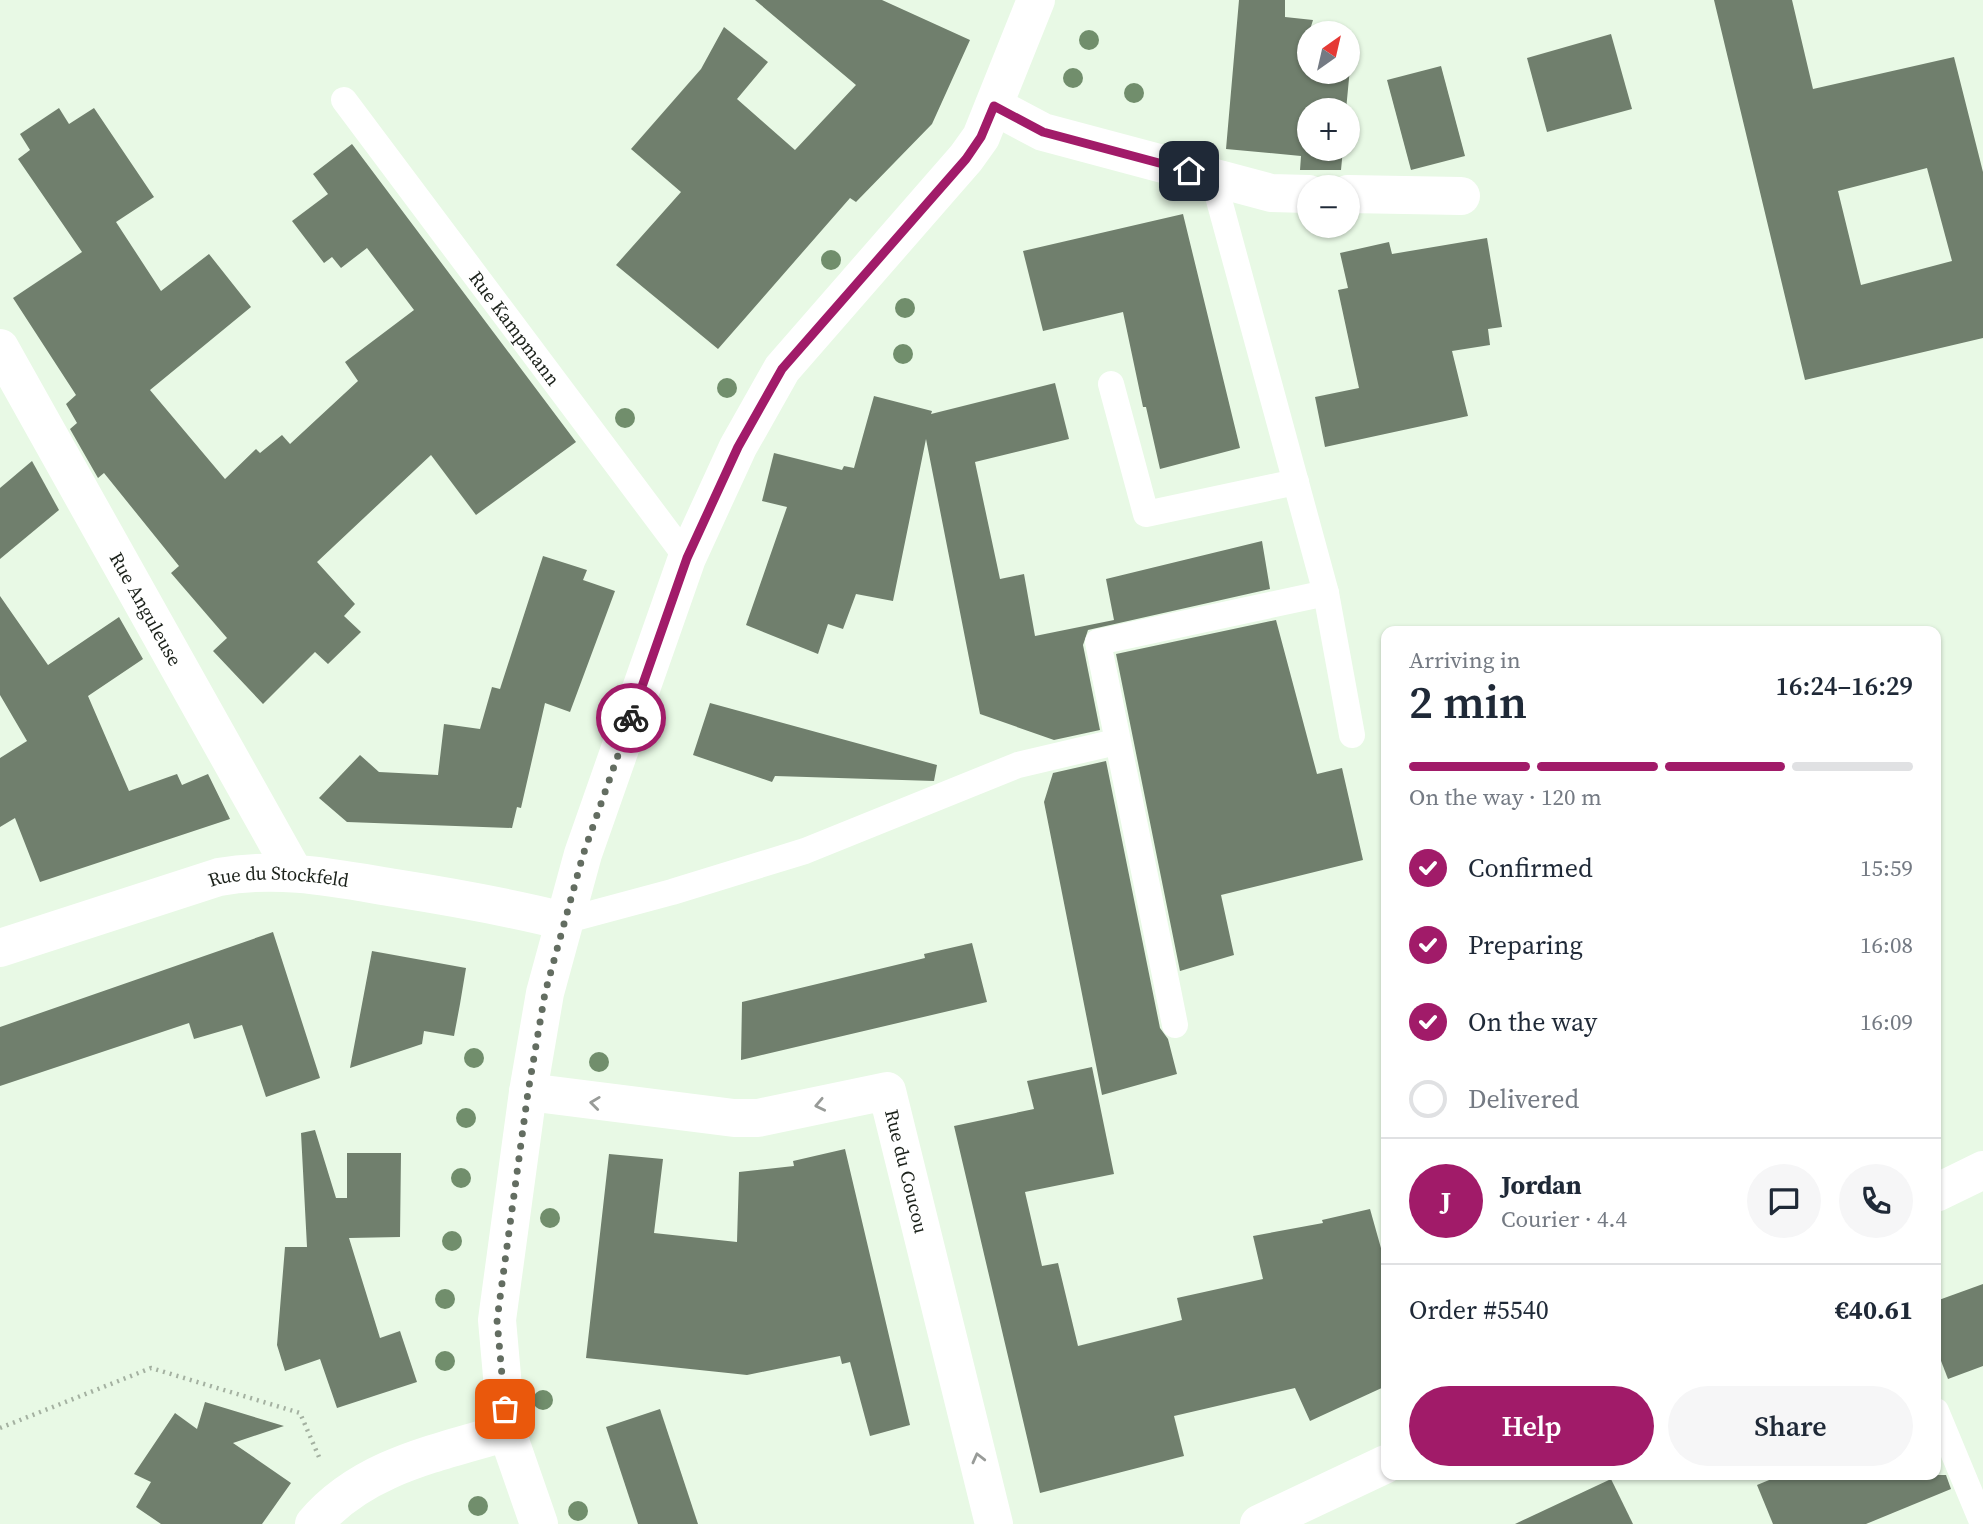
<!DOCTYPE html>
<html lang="en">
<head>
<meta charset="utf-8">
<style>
	:root { --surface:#fff; --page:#f6f6f7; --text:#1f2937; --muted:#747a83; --line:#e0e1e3; --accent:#a11b69 }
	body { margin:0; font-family:"Source Serif 4",serif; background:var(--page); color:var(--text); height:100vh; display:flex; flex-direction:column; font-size:26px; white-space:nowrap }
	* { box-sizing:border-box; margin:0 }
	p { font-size:23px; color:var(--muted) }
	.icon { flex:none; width:38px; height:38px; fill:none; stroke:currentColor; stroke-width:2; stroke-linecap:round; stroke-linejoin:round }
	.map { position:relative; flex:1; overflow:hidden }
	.panel { position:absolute; left:1381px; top:626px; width:560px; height:854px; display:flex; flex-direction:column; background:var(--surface); border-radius:14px; box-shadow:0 2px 5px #0004 }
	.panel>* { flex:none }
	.needle { width:46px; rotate:34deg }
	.tools { position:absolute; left:1297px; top:21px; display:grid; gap:14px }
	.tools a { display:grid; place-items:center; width:63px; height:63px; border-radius:50%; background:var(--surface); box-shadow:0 2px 5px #0004; font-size:35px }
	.pin { position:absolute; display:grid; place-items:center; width:60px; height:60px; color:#fff; margin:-30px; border-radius:14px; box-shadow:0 4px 10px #0006 }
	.courier { position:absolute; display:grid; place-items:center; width:70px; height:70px; margin:-35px; border:5px solid #a11b69; border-radius:50%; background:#fff; color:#222; box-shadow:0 2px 9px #0007 }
	.headline em { font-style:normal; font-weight:600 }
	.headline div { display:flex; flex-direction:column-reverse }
	.headline { display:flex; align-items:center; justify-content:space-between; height:119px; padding:0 28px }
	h1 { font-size:46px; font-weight:600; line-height:52px }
	.bar { display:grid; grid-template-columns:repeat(4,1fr); gap:10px 7px; align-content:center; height:84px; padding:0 28px }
	.bar i { height:9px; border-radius:5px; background:var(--line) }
	.bar .current { background:var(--accent) }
	.bar p { grid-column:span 4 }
	.line { display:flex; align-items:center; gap:18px; padding:0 28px; border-top:2px solid var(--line) }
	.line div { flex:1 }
	.round { display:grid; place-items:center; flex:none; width:74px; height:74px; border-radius:37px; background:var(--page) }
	ol { padding:0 28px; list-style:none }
	li { display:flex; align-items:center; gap:21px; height:77px }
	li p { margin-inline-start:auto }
	li .icon { padding:7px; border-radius:50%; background:var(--accent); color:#fff; stroke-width:4 }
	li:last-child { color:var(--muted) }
	li i { width:38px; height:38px; border:4px solid var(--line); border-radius:50% }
	.action { display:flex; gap:14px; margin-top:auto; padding:14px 28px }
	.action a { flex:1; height:80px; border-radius:42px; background:var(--accent); color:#fff; font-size:28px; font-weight:600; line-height:80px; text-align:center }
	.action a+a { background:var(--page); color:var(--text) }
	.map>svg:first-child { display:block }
	.building { fill:#707f6d; fill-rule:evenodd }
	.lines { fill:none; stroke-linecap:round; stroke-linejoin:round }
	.path { stroke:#a4b1a1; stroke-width:4.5; stroke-dasharray:2 5; stroke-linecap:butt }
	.service { stroke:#fff; stroke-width:26 }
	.minor { stroke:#fff; stroke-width:38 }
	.tertiary { stroke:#fff; stroke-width:38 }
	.tree { fill:#718e6c }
	.oneway { stroke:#989b98 }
	.done { stroke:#636d61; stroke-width:7; stroke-dasharray:0 12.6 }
	.route { stroke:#a11b69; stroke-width:9 }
	.labels { text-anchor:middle; stroke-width:6; stroke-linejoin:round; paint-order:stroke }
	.street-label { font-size:19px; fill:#1b211a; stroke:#fff }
</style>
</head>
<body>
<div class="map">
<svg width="1983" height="1524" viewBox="0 0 1983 1524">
	<rect width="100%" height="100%" fill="#e8f9e5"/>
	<g class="building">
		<path d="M 755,0 L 882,0 L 970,40 L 932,124 L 856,202 L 850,198 L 718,349 L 616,265 L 681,192 L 631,149 L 701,69 L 724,27 L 768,62 L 737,99 L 795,150 L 856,85 Z"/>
		<path d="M 1239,0 L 1285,0 L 1285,17 L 1313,20 L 1309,33 L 1309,72 L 1348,72 L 1348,47 L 1352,47 L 1346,110 L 1309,110 L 1309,149 L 1343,149 L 1341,170 L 1300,170 L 1301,156 L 1226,149 Z"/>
		<path d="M 1714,0 L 1792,0 L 1813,89 L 1954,57 L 1983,172 L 1983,338 L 1805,380 ZM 1927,168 L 1952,261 L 1861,285 L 1838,191 Z"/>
		<path d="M 1611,34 L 1632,109 L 1547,132 L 1527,58 Z"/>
		<path d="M 1441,66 L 1465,156 L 1411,170 L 1387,80 Z"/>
		<path d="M 59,108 L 69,124 L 94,108 L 154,197 L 116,222 L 161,291 L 209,254 L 251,307 L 150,390 L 225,479 L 256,449 L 260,453 L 282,435 L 290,444 L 358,381 L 345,362 L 414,310 L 367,248 L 341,268 L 332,257 L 324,263 L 292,221 L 328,194 L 313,174 L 352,144 L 576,442 L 476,515 L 431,455 L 317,562 L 355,604 L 344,616 L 361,632 L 328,664 L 315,652 L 263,704 L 213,651 L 227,638 L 171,573 L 179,566 L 104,473 L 98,478 L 70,429 L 77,423 L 66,404 L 76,395 L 13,298 L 82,252 L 18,159 L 30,150 L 20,134 Z"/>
		<path d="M 1183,214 L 1240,448 L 1160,469 L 1146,407 L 1143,407 L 1123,312 L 1043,331 L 1023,251 Z"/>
		<path d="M 1487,238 L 1502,327 L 1488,329 L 1490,345 L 1452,351 L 1468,416 L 1325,447 L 1315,397 L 1359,388 L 1338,290 L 1348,288 L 1340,253 L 1389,242 L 1392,254 Z"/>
		<path d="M 1055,383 L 1069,439 L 975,462 L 1000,579 L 1024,574 L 1035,636 L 1114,620 L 1106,579 L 1262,541 L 1270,589 L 1088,630 L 1083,645 L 1100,730 L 1054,740 L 980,714 L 926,439 L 893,601 L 856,594 L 843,629 L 828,624 L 818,654 L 746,625 L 787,507 L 762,501 L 774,453 L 842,470 L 844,466 L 854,468 L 874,396 L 932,411 L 931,414 Z"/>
		<path d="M 32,461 L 59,510 L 0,559 L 0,488 Z"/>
		<path d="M 543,556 L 587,570 L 583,580 L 615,591 L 570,712 L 545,703 L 521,808 L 517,807 L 512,828 L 347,822 L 319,798 L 360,755 L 379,772 L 438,775 L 444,724 L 480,729 L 492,687 L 500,689 Z"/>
		<path d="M 0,596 L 48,665 L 119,617 L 143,659 L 88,696 L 129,791 L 177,774 L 182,785 L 208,774 L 230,819 L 40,882 L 15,818 L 0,827 L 0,758 L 27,741 L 0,695 Z"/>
		<path d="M 1276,620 L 1317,774 L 1342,768 L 1363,860 L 1221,895 L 1234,955 L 1180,971 L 1116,654 Z"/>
		<path d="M 710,703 L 937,765 L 934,781 L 775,776 L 772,782 L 693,755 Z"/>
		<path d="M 1106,761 L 1160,1028 L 1168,1039 L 1177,1074 L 1102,1095 L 1044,802 L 1053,773 Z"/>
		<path d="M 273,932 L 320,1078 L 266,1097 L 242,1025 L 194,1039 L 189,1023 L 0,1086 L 0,1027 Z"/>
		<path d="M 972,943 L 987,1002 L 741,1060 L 742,1002 L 925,958 L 924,954 Z"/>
		<path d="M 372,951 L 466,968 L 460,1004 L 454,1036 L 424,1031 L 422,1044 L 350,1068 Z"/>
		<path d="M 1092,1067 L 1114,1174 L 1025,1192 L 1042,1266 L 1058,1263 L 1078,1346 L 1182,1320 L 1177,1298 L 1263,1279 L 1253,1236 L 1323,1223 L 1322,1220 L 1370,1209 L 1386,1266 L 1386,1386 L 1310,1421 L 1295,1388 L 1174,1416 L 1184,1456 L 1040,1493 L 954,1126 L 1034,1109 L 1027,1081 Z"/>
		<path d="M 315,1130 L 336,1198 L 347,1198 L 347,1153 L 401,1153 L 400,1237 L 349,1238 L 380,1338 L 400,1331 L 417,1382 L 337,1408 L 320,1359 L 285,1371 L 277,1345 L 285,1247 L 307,1247 L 301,1133 Z"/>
		<path d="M 845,1149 L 910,1425 L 870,1436 L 850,1362 L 842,1364 L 840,1356 L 747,1375 L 586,1358 L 609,1154 L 663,1159 L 654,1233 L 737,1242 L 739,1172 L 794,1166 L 793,1161 Z"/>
		<path d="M 1983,1284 L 1983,1366 L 1948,1379 L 1936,1348 L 1936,1301 Z"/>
		<path d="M 205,1402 L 284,1426 L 233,1443 L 291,1483 L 262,1524 L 161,1524 L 136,1507 L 151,1482 L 134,1474 L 175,1413 L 197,1429 Z"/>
		<path d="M 660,1409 L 698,1524 L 638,1524 L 606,1427 Z"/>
		<path d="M 1781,1475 L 1946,1475 L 1951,1489 L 1866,1524 L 1773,1524 L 1757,1485 Z"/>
		<path d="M 1611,1479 L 1633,1524 L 1515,1524 Z"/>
	</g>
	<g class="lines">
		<path class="path" d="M 0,1428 L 151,1368 L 300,1413 L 319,1457"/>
		<g class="service">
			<path id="s1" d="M 344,100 L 687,558"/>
			<path d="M 1111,384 L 1146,514 L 1296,482"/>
			<path d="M 1326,593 L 1352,735"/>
			<path d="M 564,921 L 672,892 L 805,851 L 1018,765 L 1116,742"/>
			<path d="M 1175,1025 L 1098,642 L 1326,593 L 1213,178"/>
			<path d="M 1936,1411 L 1983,1524"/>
		</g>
		<g class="minor">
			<path d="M 994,106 L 1043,132 L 1271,193 L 1309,194"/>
			<path d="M 1348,194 L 1461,196"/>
			<path id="s2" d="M 0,348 L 293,871"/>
			<path id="s3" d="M 0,948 L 219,877 C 279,866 335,878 395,888 C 452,897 508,907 564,921"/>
			<path id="s4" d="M 528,1092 L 734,1118 L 758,1118 L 887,1091 L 994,1524"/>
			<path d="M 1936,1193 L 1983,1170"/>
			<path d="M 314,1524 C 363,1466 438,1453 507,1432"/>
			<path d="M 1259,1524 L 1386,1464"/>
		</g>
		<path class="tertiary" d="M 539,1524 L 507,1432 L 497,1320 L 528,1092 L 545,993 L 583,854 L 687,558 L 738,447 L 782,369 L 966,158 L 981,137 L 1036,0"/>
	</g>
	<g class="tree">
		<circle cx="1089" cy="40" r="10"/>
		<circle cx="1073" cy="78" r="10"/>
		<circle cx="1134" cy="93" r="10"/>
		<circle cx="831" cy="260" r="10"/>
		<circle cx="905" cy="308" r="10"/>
		<circle cx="903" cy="354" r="10"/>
		<circle cx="727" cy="388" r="10"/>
		<circle cx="625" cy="418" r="10"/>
		<circle cx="474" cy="1058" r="10"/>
		<circle cx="599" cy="1062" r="10"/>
		<circle cx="466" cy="1118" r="10"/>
		<circle cx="461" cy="1178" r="10"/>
		<circle cx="550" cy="1218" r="10"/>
		<circle cx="452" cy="1241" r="10"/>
		<circle cx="445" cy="1299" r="10"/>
		<circle cx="445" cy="1361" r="10"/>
		<circle cx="543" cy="1400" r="10"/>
		<circle cx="478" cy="1506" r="10"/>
		<circle cx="578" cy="1511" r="10"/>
	</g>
	<defs><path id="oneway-chevron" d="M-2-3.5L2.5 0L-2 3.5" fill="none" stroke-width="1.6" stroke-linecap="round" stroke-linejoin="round" transform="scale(1.75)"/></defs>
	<g class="oneway">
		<use href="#oneway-chevron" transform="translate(595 1103) rotate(-173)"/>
		<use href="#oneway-chevron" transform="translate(820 1105) rotate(168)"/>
		<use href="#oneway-chevron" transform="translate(978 1458) rotate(-104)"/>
	</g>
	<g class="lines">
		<path class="done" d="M 505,1409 L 497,1320 L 528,1092 L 545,993 L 583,855 L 631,718"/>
		<path class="route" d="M 631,718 L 687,558 L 738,447 L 782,369 L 966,159 L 981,137 L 994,106 L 1043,132 L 1189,171"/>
	</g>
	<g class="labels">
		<g class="street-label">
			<text dy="7" stroke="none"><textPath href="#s1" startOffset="285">Rue Kampmann</textPath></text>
			<text dy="7" stroke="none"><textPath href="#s2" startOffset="299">Rue Anguleuse</textPath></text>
			<text dy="7" stroke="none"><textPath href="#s3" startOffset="290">Rue du Stockfeld</textPath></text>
			<text dy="7" stroke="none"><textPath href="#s4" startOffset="446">Rue du Coucou</textPath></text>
		</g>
	</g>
</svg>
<div class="tools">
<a><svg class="needle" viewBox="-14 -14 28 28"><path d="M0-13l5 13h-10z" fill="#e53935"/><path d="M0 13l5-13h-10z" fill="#747a83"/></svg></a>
<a>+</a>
<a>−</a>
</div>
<div class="pin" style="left:505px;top:1409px;background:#ea580c"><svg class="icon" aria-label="bag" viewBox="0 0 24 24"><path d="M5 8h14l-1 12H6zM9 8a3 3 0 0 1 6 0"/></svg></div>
<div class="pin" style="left:1189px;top:171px;background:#1f2937"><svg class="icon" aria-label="home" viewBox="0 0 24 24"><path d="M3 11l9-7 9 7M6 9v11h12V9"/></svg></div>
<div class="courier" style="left:631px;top:718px"><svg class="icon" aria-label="bike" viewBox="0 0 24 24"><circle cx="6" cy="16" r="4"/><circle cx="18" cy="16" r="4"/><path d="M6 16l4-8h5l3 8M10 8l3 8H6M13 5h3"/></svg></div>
<section class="panel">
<div class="headline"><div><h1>2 min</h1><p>Arriving in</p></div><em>16:24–16:29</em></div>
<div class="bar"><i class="current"></i><i class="current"></i><i class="current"></i><i></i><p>On the way · 120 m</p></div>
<ol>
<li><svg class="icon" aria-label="check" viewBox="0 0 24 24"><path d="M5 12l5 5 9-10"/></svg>Confirmed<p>15:59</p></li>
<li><svg class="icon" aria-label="check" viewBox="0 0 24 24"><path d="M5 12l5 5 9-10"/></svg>Preparing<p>16:08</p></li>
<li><svg class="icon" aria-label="check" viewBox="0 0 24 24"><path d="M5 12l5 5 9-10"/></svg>On the way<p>16:09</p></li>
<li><i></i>Delivered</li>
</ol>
<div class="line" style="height:126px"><b class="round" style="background:var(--accent);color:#fff">J</b><div><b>Jordan</b><p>Courier · 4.4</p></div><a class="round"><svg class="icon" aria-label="chat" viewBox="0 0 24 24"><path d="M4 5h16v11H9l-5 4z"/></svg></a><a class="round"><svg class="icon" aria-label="phone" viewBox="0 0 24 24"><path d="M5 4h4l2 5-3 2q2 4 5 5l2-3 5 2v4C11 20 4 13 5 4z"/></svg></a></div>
<div class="line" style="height:91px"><div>Order #5540</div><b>€40.61</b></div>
<div class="action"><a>Help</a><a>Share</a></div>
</section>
</div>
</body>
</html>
